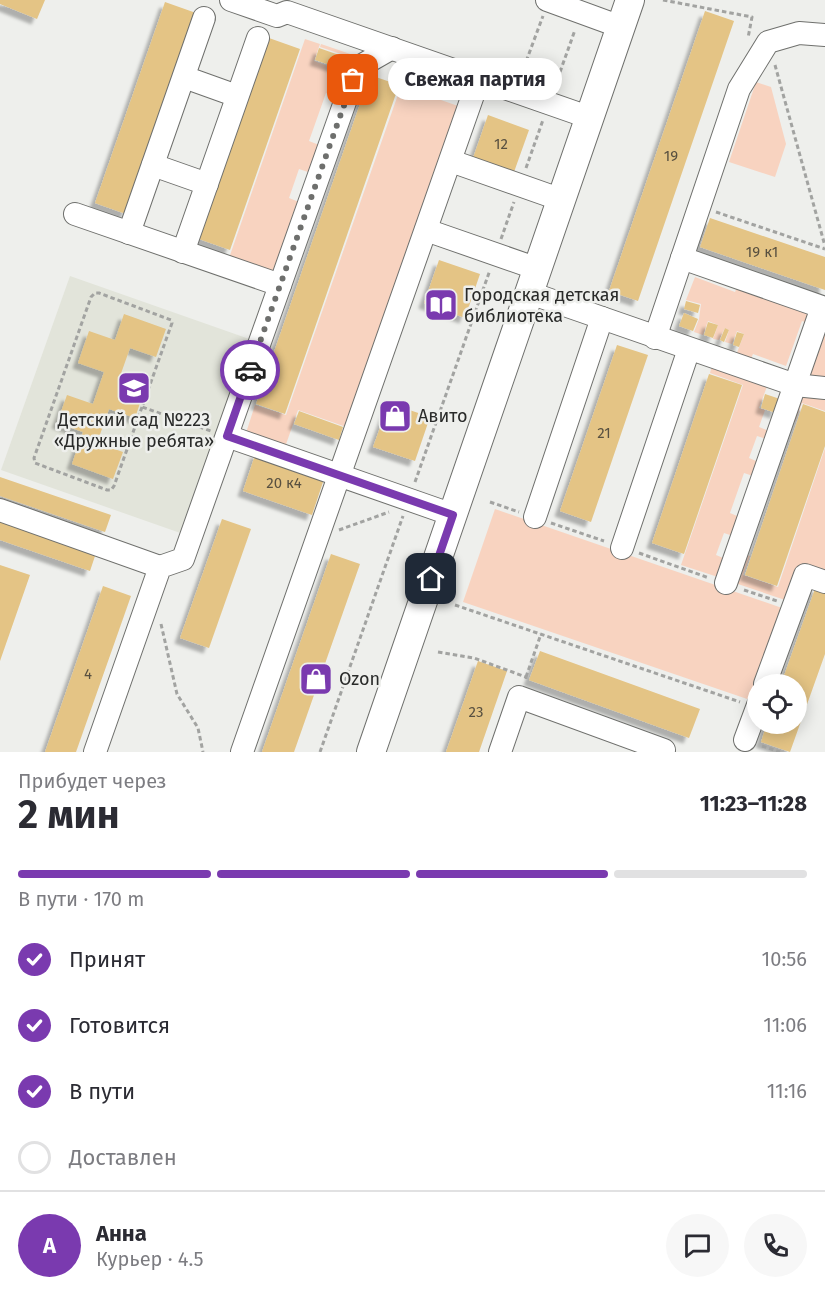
<!DOCTYPE html>
<html lang="ru">
<head>
<meta charset="utf-8">
<style>
	:root { --surface:#fff; --page:#f7f7f7; --text:#2b2b33; --muted:#7c7c81; --line:#e1e1e2; --accent:#7a3aaf }
	body { margin:0; font-family:"Fira Sans",sans-serif; background:var(--page); color:var(--text); height:100vh; display:flex; flex-direction:column; font-size:22px; white-space:nowrap }
	* { box-sizing:border-box; margin:0 }
	p { font-size:20px; color:var(--muted) }
	.icon { flex:none; width:33px; height:33px; fill:none; stroke:currentColor; stroke-width:2; stroke-linecap:round; stroke-linejoin:round }
	.map { position:relative; height:752px; overflow:hidden }
	.sheet { display:flex; flex-direction:column; background:var(--surface); flex:1 }
	.sheet>* { flex:none }
	.buttons { position:absolute; left:747px; top:674px; display:grid; gap:12px }
	.buttons a { display:grid; place-items:center; width:60px; height:60px; border-radius:50%; background:var(--surface); box-shadow:0 3px 15px #0003; font-size:30px }
	.pin { position:absolute; display:grid; place-items:center; width:51px; height:51px; color:#fff; margin:-26px; border-radius:12px; box-shadow:0 3px 9px #0006 }
	.courier { position:absolute; display:grid; place-items:center; width:60px; height:60px; margin:-30px; border:4px solid #7a3aaf; border-radius:50%; background:#fff; color:#222; box-shadow:0 2px 8px #0007 }
	.bubble { position:absolute; height:42px; border-radius:21px; background:var(--surface); box-shadow:0 3px 15px #0003; font-size:20px; font-weight:700; line-height:42px; text-align:center }
	.head em { font-style:normal; font-weight:700 }
	.head div { display:flex; flex-direction:column-reverse }
	.head { display:flex; align-items:center; justify-content:space-between; height:102px; padding:0 18px }
	h1 { font-size:39px; font-weight:700; line-height:45px }
	.bar { display:grid; grid-template-columns:repeat(4,1fr); gap:9px 6px; align-content:center; height:72px; padding:0 18px }
	.bar i { height:8px; border-radius:4px; background:var(--line) }
	.bar .current { background:var(--accent) }
	.bar p { grid-column:span 4 }
	.line { display:flex; align-items:center; gap:15px; padding:0 18px; border-top:2px solid var(--line) }
	.line div { flex:1 }
	.round { display:grid; place-items:center; flex:none; width:63px; height:63px; border-radius:32px; background:var(--page) }
	ol { padding:0 18px; list-style:none }
	li { display:flex; align-items:center; gap:18px; height:66px }
	li p { margin-inline-start:auto }
	li .icon { padding:6px; border-radius:50%; background:var(--accent); color:#fff; stroke-width:4 }
	li:last-child { color:var(--muted) }
	li i { width:33px; height:33px; border:3px solid var(--line); border-radius:50% }
	.map>svg:first-child { display:block }
	.built { fill:#e2e4da }
	.green { fill:#f8d3c0 }
	.building { fill:#e4c485; filter:url(#shadow) }
	.lines { fill:none; stroke-linecap:round; stroke-linejoin:round }
	.minor-casing { stroke:#6f706d; stroke-width:24 }
	.major-casing { stroke:#6f706d; stroke-width:30 }
	.path { stroke:#a2a3a1; stroke-width:3; stroke-dasharray:4.5 3; stroke-linecap:butt }
	.minor { stroke:#fff; stroke-width:22 }
	.major { stroke:#fff; stroke-width:28 }
	.done { stroke:#6e6f6d; stroke-width:6; stroke-dasharray:0 10.8 }
	.route { stroke:#7a3aaf; stroke-width:8 }
	.labels { text-anchor:middle; stroke-width:5; stroke-linejoin:round; paint-order:stroke }
	.number-label { font-size:15px; fill:#585040 }
	.poi-label { font-size:18px; fill:#292a29; stroke:#eeefec; text-anchor:start }
</style>
</head>
<body>
<div class="map">
<svg width="825" height="752" viewBox="0 0 825 752">
	<defs>
		<filter id="shadow"><feDropShadow dx="-5.5" dy="5.5" stdDeviation="1.5" flood-color="#0004"/></filter>
	</defs>
	<rect width="100%" height="100%" fill="#eeefec"/>
	<path class="built" d="M 70,276 L 255,341 L 186,535 L 1,470 Z"/>
	<g class="green">
		<path d="M 305,39 L 320,44 L 314,61 L 345,72 L 336,68 L 341,54 L 320,47 L 321,44 L 365,59 L 341,98 L 326,93 L 309,141 L 324,147 L 314,174 L 299,169 L 289,198 L 304,204 L 278,279 L 228,261 Z"/>
		<path d="M 756,82 L 771,87 L 786,144 L 775,177 L 729,162 Z"/>
		<path d="M 401,86 L 461,107 L 349,428 L 298,410 L 284,450 L 245,436 L 255,405 L 286,415 Z"/>
		<path d="M 695,277 L 735,292 L 739,283 L 815,309 L 810,324 L 802,321 L 786,366 L 753,354 L 749,363 L 735,358 L 744,334 L 737,331 L 732,344 L 725,342 L 729,330 L 725,328 L 719,340 L 713,339 L 718,325 L 708,321 L 703,335 L 694,332 L 699,319 L 701,304 L 686,300 Z"/>
		<path d="M 825,316 L 825,385 L 798,382 Z"/>
		<path d="M 713,362 L 769,381 L 759,408 L 765,410 L 759,427 L 772,432 L 769,440 L 757,436 L 749,458 L 761,463 L 756,477 L 744,473 L 730,513 L 742,518 L 736,537 L 724,533 L 716,555 L 728,560 L 721,578 L 681,565 L 743,385 L 710,373 Z"/>
		<path d="M 797,387 L 825,391 L 825,411 L 802,403 L 795,422 L 786,418 Z"/>
		<path d="M 825,448 L 825,578 L 788,601 L 729,581 L 739,552 L 750,556 L 743,575 L 778,587 Z"/>
		<path d="M 495,509 L 785,609 L 753,701 L 463,602 Z"/>
	</g>
	<g class="building">
		<path d="M 0,0 L 45,0 L 37,19 L 0,4 Z"/>
		<path d="M 165,2 L 196,13 L 126,214 L 95,203 Z"/>
		<path d="M 705,11 L 734,21 L 638,301 L 609,291 Z"/>
		<path d="M 269,38 L 300,49 L 230,250 L 199,239 Z"/>
		<path d="M 319,48 L 339,55 L 336,67 L 315,60 Z"/>
		<path d="M 370,75 L 399,85 L 285,414 L 256,404 Z"/>
		<path d="M 488,115 L 529,130 L 514,172 L 473,158 Z"/>
		<path d="M 710,218 L 825,257 L 825,290 L 700,247 Z"/>
		<path d="M 439,260 L 480,274 L 465,318 L 424,303 Z"/>
		<path d="M 686,301 L 700,305 L 698,313 L 684,309 Z"/>
		<path d="M 684,313 L 698,319 L 693,331 L 679,326 Z"/>
		<path d="M 124,314 L 166,329 L 156,357 L 130,348 L 118,382 L 144,391 L 135,418 L 109,409 L 97,443 L 123,452 L 113,479 L 72,464 L 83,432 L 57,423 L 67,395 L 93,404 L 104,372 L 78,363 L 89,331 L 115,340 Z"/>
		<path d="M 708,322 L 718,325 L 713,338 L 704,335 Z"/>
		<path d="M 725,328 L 729,330 L 724,342 L 720,340 Z"/>
		<path d="M 737,332 L 744,334 L 739,347 L 733,345 Z"/>
		<path d="M 617,345 L 648,355 L 591,522 L 560,511 Z"/>
		<path d="M 709,374 L 742,385 L 684,554 L 652,543 Z"/>
		<path d="M 765,394 L 780,399 L 776,413 L 761,408 Z"/>
		<path d="M 389,403 L 430,417 L 415,461 L 373,447 Z"/>
		<path d="M 803,404 L 825,412 L 825,446 L 777,586 L 745,575 Z"/>
		<path d="M 299,411 L 343,427 L 339,440 L 294,424 Z"/>
		<path d="M 256,452 L 325,476 L 312,515 L 243,491 Z"/>
		<path d="M 0,477 L 111,515 L 105,532 L 0,496 Z"/>
		<path d="M 222,519 L 251,529 L 209,648 L 180,638 Z"/>
		<path d="M 0,520 L 96,553 L 90,571 L 0,540 Z"/>
		<path d="M 331,554 L 360,564 L 294,752 L 262,752 Z"/>
		<path d="M 0,565 L 30,575 L 0,661 Z"/>
		<path d="M 103,586 L 131,596 L 76,752 L 45,752 Z"/>
		<path d="M 816,586 L 825,590 L 825,654 L 790,752 L 761,742 L 767,723 L 796,723 L 796,684 L 781,684 Z"/>
		<path d="M 540,651 L 700,709 L 689,738 L 529,680 Z"/>
		<path d="M 478,661 L 507,671 L 479,752 L 446,752 Z"/>
	</g>
	<g class="lines">
		<g class="minor-casing">
			<g id="minor">
				<path d="M 231,0 L 277,16 L 287,12 L 591,118"/>
				<path d="M 547,0 L 621,27"/>
				<path d="M 184,77 L 237,96"/>
				<path d="M 451,161 L 562,200"/>
				<path d="M 153,165 L 207,184"/>
				<path d="M 75,214 L 280,285"/>
				<path d="M 426,230 L 538,269"/>
				<path d="M 129,233 L 204,18"/>
				<path d="M 183,252 L 258,38"/>
				<path d="M 682,258 L 822,307 L 726,583"/>
				<path d="M 530,293 L 795,385 L 825,388"/>
				<path d="M 655,338 L 739,89 L 768,42 L 799,33 L 825,35"/>
				<path d="M 227,436 L 453,515"/>
				<path d="M 0,510 L 160,567"/>
				<path d="M 535,517 L 602,318"/>
				<path d="M 622,548 L 689,349"/>
				<path d="M 765,684 L 805,575 L 825,582"/>
				<path d="M 745,740 L 758,705"/>
				<path d="M 95,752 L 160,567 L 183,559 L 357,68 L 392,48"/>
				<path d="M 242,752 L 479,78"/>
				<path d="M 500,752 L 519,697 L 664,750 L 663,752"/>
			</g>
		</g>
		<g class="major-casing">
			<path id="major" d="M 371,752 L 630,0"/>
		</g>
		<g class="path">
			<path d="M 663,0 L 752,17 L 748,38"/>
			<path d="M 775,65 L 825,246"/>
			<path d="M 521,75 L 543,16"/>
			<path d="M 555,86 L 575,30"/>
			<path d="M 526,168 L 543,120"/>
			<path d="M 716,212 L 825,249"/>
			<path d="M 501,239 L 514,202"/>
			<path d="M 142,407 L 114,486 L 111,490 L 107,490 L 35,463 L 34,458 L 91,297 L 95,293 L 99,293 L 171,320 L 172,323 L 142,407 L 211,431"/>
			<path d="M 415,482 L 490,270"/>
			<path d="M 490,502 L 519,512"/>
			<path d="M 551,523 L 604,541"/>
			<path d="M 339,530 L 389,512"/>
			<path d="M 639,553 L 709,578"/>
			<path d="M 744,590 L 777,601"/>
			<path d="M 455,605 L 740,702"/>
			<path d="M 161,624 L 177,694 L 198,728 L 203,752"/>
			<path d="M 438,652 L 474,658 L 526,677 L 526,679"/>
			<path d="M 526,677 L 541,634"/>
			<path d="M 762,746 L 780,752"/>
			<path d="M 320,752 L 403,516"/>
		</g>
		<use href="#minor" class="minor"/>
		<use href="#major" class="major"/>
	</g>
	<g class="lines">
		<path class="done" d="M 250,370 L 353,80"/>
		<path class="route" d="M 250,370 L 227,436 L 453,515 L 431,579"/>
	</g>
	<defs>
		<g id="library-square" transform="scale(1.725)"><rect x="-9" y="-9" width="18" height="18" rx="4" fill="#7a3aaf" stroke="#eeefec"/><path d="M-6-4Q-3-5.5-.7-3.5V5Q-3 3-6 4ZM6-4Q3-5.5 .7-3.5V5Q3 3 6 4Z" fill="#fff"/></g>
		<g id="school-square" transform="scale(1.725)"><rect x="-9" y="-9" width="18" height="18" rx="4" fill="#7a3aaf" stroke="#eeefec"/><path d="M0-5L7-2L0 1L-7-2ZM-4 1L0 2.5L4 1V4Q0 6-4 4Z" fill="#fff"/></g>
		<g id="shop-square" transform="scale(1.725)"><rect x="-9" y="-9" width="18" height="18" rx="4" fill="#7a3aaf" stroke="#eeefec"/><path d="M-5-2.5h2.3a2.7 3.5 0 0 1 5.4 0H5L5.5 6h-11ZM-1.5-2.5h3a1.5 2.3 0 0 0-3 0Z" fill="#fff"/></g>
	</defs>
	<g fill-rule="evenodd">
		<use href="#library-square" x="441" y="305"/>
		<use href="#school-square" x="134" y="388"/>
		<use href="#shop-square" x="395" y="416"/>
		<use href="#shop-square" x="316" y="679"/>
	</g>
	<g class="labels">
		<g class="number-label">
			<text x="501" y="149">12</text>
			<text x="671" y="161">19</text>
			<text x="762" y="257">19 к1</text>
			<text x="604" y="438">21</text>
			<text x="284" y="488">20 к4</text>
			<text x="88" y="679">4</text>
			<text x="476" y="717">23</text>
		</g>
		<g class="poi-label">
			<text x="464" y="301">Городская детская<tspan x="464" dy="21">библиотека</tspan></text>
			<text x="418" y="422">Авито</text>
			<text x="134" y="426" text-anchor="middle">Детский сад №223<tspan x="134" dy="21">«Дружные ребята»</tspan></text>
			<text x="339" y="685">Ozon</text>
		</g>
	</g>
</svg>
<div class="buttons">
<a><svg class="icon" aria-label="locate" viewBox="0 0 24 24"><circle cx="12" cy="12" r="6"/><path d="M12 2v4M12 18v4M2 12h4M18 12h4"/></svg></a>
</div>
<div class="pin" style="left:353px;top:80px;background:#ea580c"><svg class="icon" aria-label="bag" viewBox="0 0 24 24"><path d="M5 8h14l-1 12H6zM9 8a3 3 0 0 1 6 0"/></svg></div>
<div class="pin" style="left:431px;top:579px;background:#1f2937"><svg class="icon" aria-label="home" viewBox="0 0 24 24"><path d="M3 11l9-7 9 7M6 9v11h12V9"/></svg></div>
<div class="courier" style="left:250px;top:370px"><svg class="icon" aria-label="car" viewBox="0 0 24 24"><path d="M5 17H2v-5l4-1 3-4h7l3 4 3 1v5h-3M9 17h6M6 11h13"/><circle cx="7" cy="17" r="2"/><circle cx="17" cy="17" r="2"/></svg></div>
<div class="bubble" style="left:388px;top:58px;width:174px">Свежая партия</div>
</div>
<section class="sheet">
<div class="head"><div><h1>2 мин</h1><p>Прибудет через</p></div><em>11:23–11:28</em></div>
<div class="bar"><i class="current"></i><i class="current"></i><i class="current"></i><i></i><p>В пути · 170 m</p></div>
<ol>
<li><svg class="icon" aria-label="check" viewBox="0 0 24 24"><path d="M5 12l5 5 9-10"/></svg>Принят<p>10:56</p></li>
<li><svg class="icon" aria-label="check" viewBox="0 0 24 24"><path d="M5 12l5 5 9-10"/></svg>Готовится<p>11:06</p></li>
<li><svg class="icon" aria-label="check" viewBox="0 0 24 24"><path d="M5 12l5 5 9-10"/></svg>В пути<p>11:16</p></li>
<li><i></i>Доставлен</li>
</ol>
<div class="line" style="height:108px"><b class="round" style="background:var(--accent);color:#fff">А</b><div><b>Анна</b><p>Курьер · 4.5</p></div><a class="round"><svg class="icon" aria-label="chat" viewBox="0 0 24 24"><path d="M4 5h16v11H9l-5 4z"/></svg></a><a class="round"><svg class="icon" aria-label="phone" viewBox="0 0 24 24"><path d="M5 4h4l2 5-3 2q2 4 5 5l2-3 5 2v4C11 20 4 13 5 4z"/></svg></a></div>
</section>
</body>
</html>
